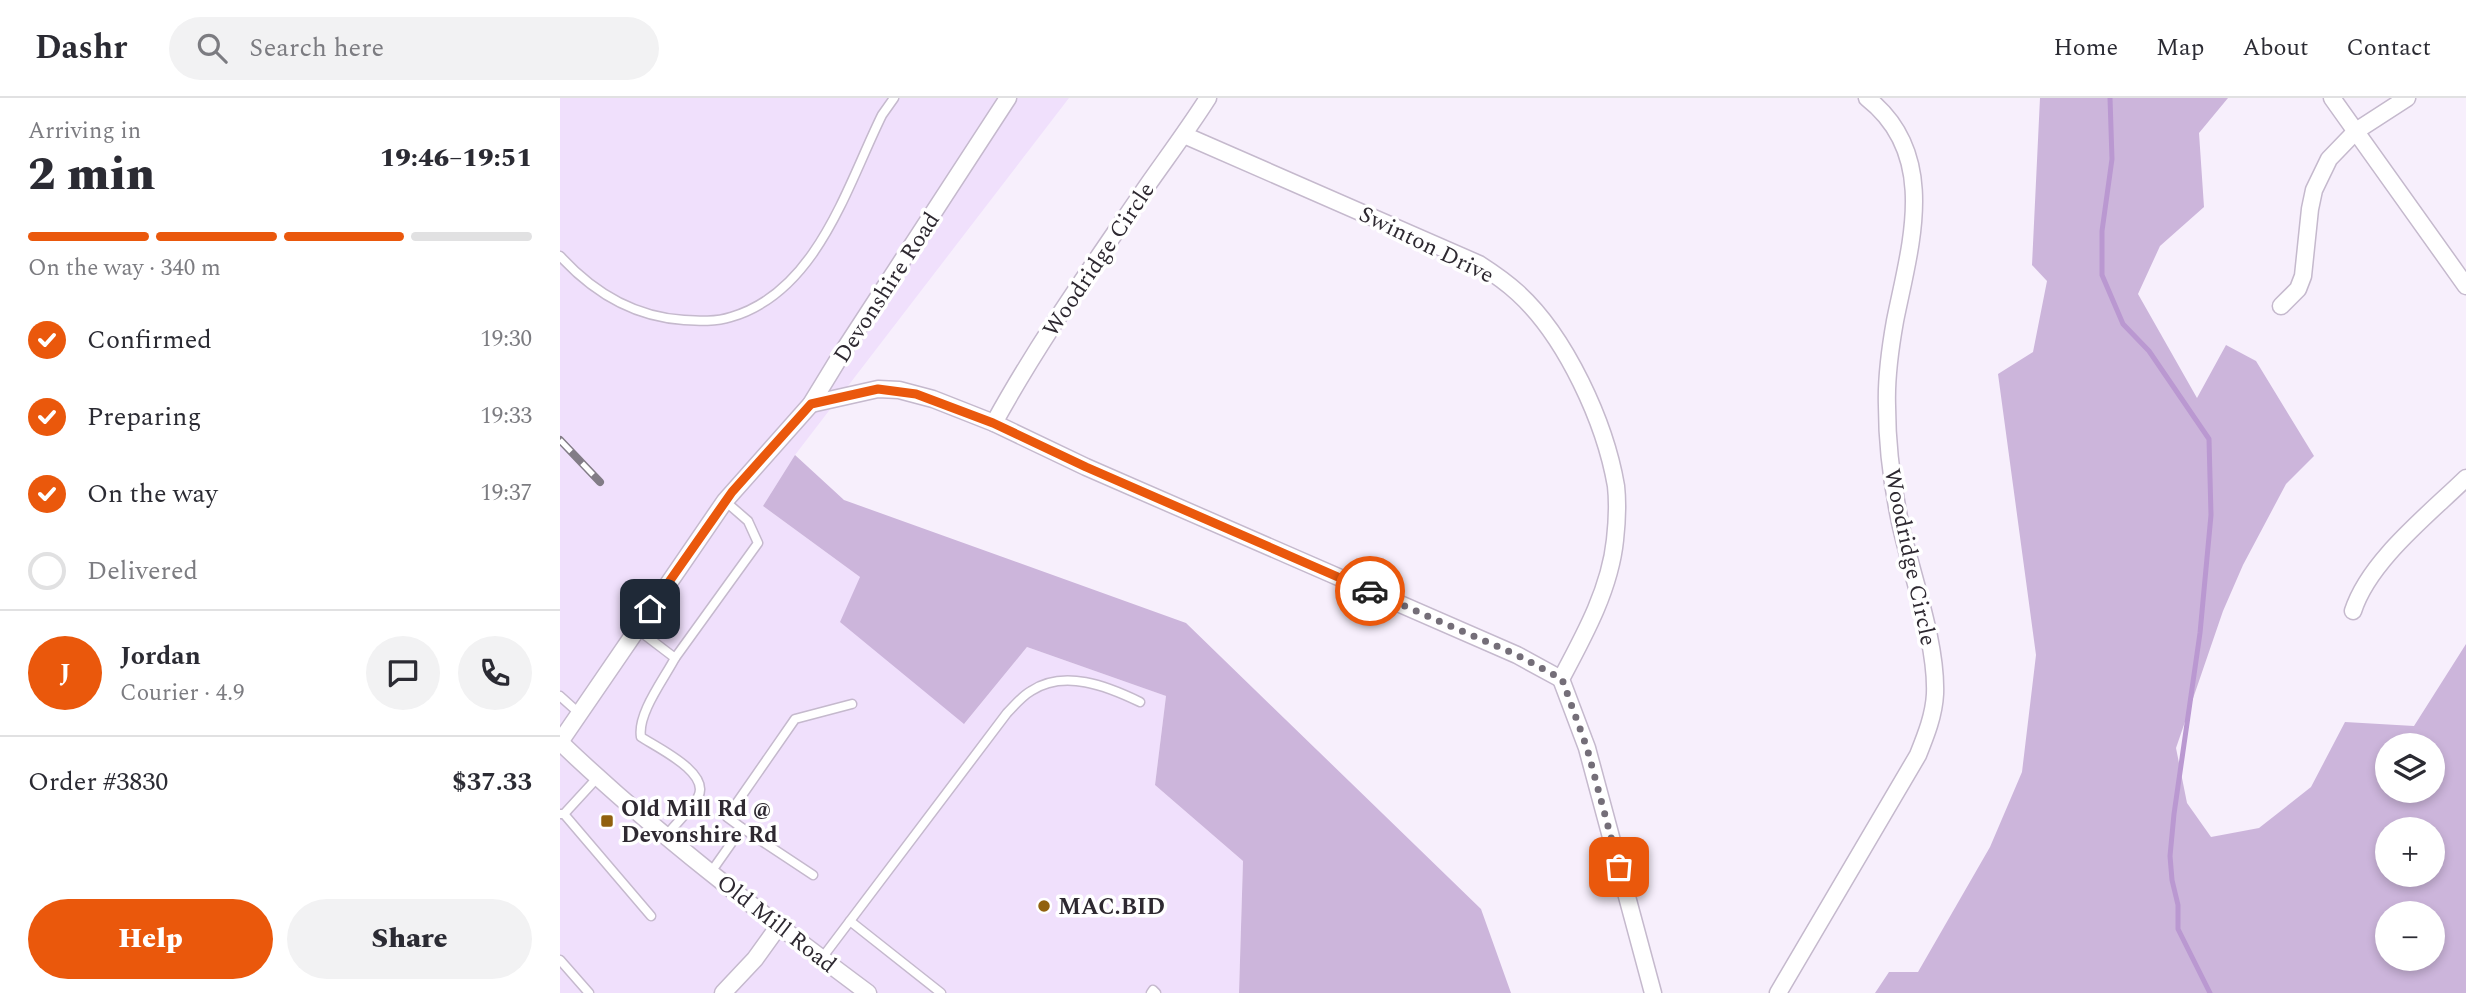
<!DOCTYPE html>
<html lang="en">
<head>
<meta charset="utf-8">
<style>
	:root { --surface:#fff; --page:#f2f2f3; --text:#2b2b33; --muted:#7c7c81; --line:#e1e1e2; --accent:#ea580c }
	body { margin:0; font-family:Spectral,serif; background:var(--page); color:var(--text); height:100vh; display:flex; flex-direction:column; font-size:26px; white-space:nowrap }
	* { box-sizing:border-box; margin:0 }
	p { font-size:23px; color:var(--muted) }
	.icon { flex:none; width:38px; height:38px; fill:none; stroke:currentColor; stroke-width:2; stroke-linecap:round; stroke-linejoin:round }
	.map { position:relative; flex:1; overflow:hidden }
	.drawer { display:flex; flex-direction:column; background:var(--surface); width:560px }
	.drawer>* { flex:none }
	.fabs { position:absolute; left:1815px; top:635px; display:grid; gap:14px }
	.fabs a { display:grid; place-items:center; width:70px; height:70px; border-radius:50%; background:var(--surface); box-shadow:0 4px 10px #0003; font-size:35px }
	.pin { position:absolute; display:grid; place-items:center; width:60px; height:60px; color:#fff; margin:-30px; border-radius:14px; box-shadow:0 4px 10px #0006 }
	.courier { position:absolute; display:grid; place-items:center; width:70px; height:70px; margin:-35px; border:5px solid #ea580c; border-radius:50%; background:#fff; color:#222; box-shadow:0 2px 9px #0007 }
	.overview em { font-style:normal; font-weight:800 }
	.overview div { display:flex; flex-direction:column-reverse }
	.overview { display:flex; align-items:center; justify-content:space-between; height:119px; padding:0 28px }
	h1 { font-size:46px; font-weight:800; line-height:52px }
	.bar { display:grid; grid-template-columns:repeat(4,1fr); gap:10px 7px; align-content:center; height:84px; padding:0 28px }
	.bar i { height:9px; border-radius:5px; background:var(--line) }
	.bar .on { background:var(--accent) }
	.bar p { grid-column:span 4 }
	.line { display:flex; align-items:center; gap:18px; padding:0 28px; border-top:2px solid var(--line) }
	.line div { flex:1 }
	.round { display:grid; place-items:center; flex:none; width:74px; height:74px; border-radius:37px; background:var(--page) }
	ol { padding:0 28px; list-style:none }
	li { display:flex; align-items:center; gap:21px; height:77px }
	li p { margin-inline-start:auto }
	li .icon { padding:7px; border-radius:50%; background:var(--accent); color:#fff; stroke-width:4 }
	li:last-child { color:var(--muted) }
	li i { width:38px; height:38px; border:4px solid var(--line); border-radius:50% }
	.primary-button { display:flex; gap:14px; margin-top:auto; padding:14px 28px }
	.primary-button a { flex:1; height:80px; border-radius:42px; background:var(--accent); color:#fff; font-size:28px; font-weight:800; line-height:80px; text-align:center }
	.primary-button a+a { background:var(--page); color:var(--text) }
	header { display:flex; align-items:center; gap:42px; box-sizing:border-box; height:98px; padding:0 35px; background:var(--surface); border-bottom:2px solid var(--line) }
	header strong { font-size:33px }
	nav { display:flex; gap:38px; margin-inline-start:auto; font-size:24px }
	.search { width:490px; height:63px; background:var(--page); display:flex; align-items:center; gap:18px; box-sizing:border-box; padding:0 24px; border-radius:38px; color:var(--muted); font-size:26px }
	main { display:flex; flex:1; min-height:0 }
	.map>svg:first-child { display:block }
	.built { fill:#f0e0fc }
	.green { fill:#ccb5db; fill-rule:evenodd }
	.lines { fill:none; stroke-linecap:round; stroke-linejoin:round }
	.stream { stroke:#ba98d1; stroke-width:5 }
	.service-casing { stroke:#c5b9cd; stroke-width:11 }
	.minor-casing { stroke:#c5b9cd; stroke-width:19 }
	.service { stroke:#fff; stroke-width:8 }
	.minor { stroke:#fff; stroke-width:16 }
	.rail-casing { stroke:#827c86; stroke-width:8 }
	.rail { stroke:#fff; stroke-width:5; stroke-dasharray:16; stroke-linecap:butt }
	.done { stroke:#746e78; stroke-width:7; stroke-dasharray:0 12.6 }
	.route { stroke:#ea580c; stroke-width:9 }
	.poi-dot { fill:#91610f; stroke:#fff; stroke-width:2.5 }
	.labels { text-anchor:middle; stroke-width:7; stroke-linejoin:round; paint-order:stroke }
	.street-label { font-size:23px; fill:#2e2931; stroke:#fff }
	.poi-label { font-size:23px; font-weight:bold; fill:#2e2931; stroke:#fff; text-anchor:start }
</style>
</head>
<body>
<header>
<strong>Dashr</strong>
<div class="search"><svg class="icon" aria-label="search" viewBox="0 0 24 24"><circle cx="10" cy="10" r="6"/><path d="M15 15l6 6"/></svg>Search here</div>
<nav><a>Home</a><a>Map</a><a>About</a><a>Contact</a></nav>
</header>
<main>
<section class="drawer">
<div class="overview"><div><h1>2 min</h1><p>Arriving in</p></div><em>19:46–19:51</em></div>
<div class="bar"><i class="on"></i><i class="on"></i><i class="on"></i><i></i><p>On the way · 340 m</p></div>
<ol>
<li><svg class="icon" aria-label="check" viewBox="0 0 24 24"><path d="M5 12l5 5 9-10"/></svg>Confirmed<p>19:30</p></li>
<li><svg class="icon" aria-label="check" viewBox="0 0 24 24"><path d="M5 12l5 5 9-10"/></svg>Preparing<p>19:33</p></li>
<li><svg class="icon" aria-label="check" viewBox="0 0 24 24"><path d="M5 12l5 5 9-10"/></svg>On the way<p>19:37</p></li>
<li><i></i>Delivered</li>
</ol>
<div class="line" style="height:126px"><b class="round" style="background:var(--accent);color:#fff">J</b><div><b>Jordan</b><p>Courier · 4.9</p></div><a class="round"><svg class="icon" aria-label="chat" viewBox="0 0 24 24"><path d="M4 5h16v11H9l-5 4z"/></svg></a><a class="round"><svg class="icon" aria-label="phone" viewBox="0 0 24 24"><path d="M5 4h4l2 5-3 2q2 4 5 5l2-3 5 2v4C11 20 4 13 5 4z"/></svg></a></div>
<div class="line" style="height:91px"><div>Order #3830</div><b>$37.33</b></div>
<div class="primary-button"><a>Help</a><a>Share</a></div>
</section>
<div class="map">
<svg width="1906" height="895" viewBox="0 0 1906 895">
	<rect width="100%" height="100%" fill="#f7effc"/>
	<path class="built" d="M 0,0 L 509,0 L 235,357 L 203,408 L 300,479 L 405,625 L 467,549 L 606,598 L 595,687 L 683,763 L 679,895 L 0,895 Z"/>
	<g class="green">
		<path d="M 1480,0 L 1668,0 L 1639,35 L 1644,109 L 1600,148 L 1578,196 L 1637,300 L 1666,247 L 1696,263 L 1754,358 L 1726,386 L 1683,467 L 1663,513 L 1616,650 L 1627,705 L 1651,739 L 1699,730 L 1751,689 L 1785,624 L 1854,628 L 1906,546 L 1906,895 L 1315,895 L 1329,874 L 1358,874 L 1430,749 L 1462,674 L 1476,557 L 1438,276 L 1473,254 L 1487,183 L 1472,167 ZM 1827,648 L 1872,648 L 1872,693 L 1827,693 ZM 1827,732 L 1872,732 L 1872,777 L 1827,777 ZM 1827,816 L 1872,816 L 1872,861 L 1827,861 Z"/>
		<path d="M 235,357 L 284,402 L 626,525 L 921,811 L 951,895 L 679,895 L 683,763 L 595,687 L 606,598 L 467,549 L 404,626 L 280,524 L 300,479 L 203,408 Z"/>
	</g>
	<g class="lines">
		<path class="stream" d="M 1550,0 L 1552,61 L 1542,133 L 1542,177 L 1563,226 L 1589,253 L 1649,341 L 1651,417 L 1640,535 L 1614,716 L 1610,758 L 1612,782 L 1618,807 L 1618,831 L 1650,895"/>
		<g class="service-casing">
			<g id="service">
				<path d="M 0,158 C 33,194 73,219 124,222 C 139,223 156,224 171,219 C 257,194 287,88 322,17 L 334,0"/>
				<path d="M 77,531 L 115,560 L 198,445 L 188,423 L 165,403"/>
				<path d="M 0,598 L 20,616"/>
				<path d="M 1,716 L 4,716 L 38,679"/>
				<path d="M 4,716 L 91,818"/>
				<path d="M 182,730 L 253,777"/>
				<path d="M 106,738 C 116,725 130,713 138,699 C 151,675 98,650 81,639 C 77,616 104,581 115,560"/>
				<path d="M 151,774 L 182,730 L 167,719 L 235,621 L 292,606"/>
				<path d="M 290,823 L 381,895"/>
				<path d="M 262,860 L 447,615 C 454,608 462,598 471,593 C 504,571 547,588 580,604"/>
				<path d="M 0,862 L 29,895"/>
				<path d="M 591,895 L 593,892 L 596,895"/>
			</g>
		</g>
		<g class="minor-casing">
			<g id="minor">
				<path d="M 1772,0 L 1906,188"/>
				<path d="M 624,37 L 919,166 C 933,175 946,184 958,195 C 1006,239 1045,324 1056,388 C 1058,406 1057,424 1055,442 C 1050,491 1024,538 1001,581 L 1027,650 L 1093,895"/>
				<path d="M 1721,208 L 1738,191 L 1743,178 L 1750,111 L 1754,92 L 1769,61 L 1796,33 L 1847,0"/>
				<path d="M 251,306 L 318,291 L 339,292 L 373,301 L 434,325 L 526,369 L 957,557 L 1001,581"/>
				<path d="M 434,325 C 479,243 534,166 587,88 C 608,58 629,30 648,0"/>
				<path d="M 1793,513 C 1809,463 1868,417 1906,380"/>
				<path d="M 0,644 L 165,403 L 251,306 L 284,252 L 448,0"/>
				<path d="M 0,644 C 96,736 202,816 308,895"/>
				<path d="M 163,895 L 195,861 L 218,829"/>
				<path d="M 1218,895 L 1358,657 C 1366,637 1374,617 1375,596 C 1377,544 1351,476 1340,424 C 1332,386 1327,347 1327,308 C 1326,280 1330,251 1335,223 C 1350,148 1380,57 1307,0"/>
			</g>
		</g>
		<use href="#service" class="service"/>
		<use href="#minor" class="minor"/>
		<g class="rail-casing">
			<path id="rail" d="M 0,342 L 40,384"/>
		</g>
		<use href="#rail" class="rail"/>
	</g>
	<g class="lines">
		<path class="done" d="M 810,493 L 957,557 L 1002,581 L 1027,650 L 1059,769"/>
		<path class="route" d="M 90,511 L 172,394 L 251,306 L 318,291 L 356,296 L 433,325 L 526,369 L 810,493"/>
	</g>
	<g class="poi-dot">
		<rect x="40" y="716" width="14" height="14" rx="3.5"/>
		<circle cx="484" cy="808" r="7"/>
	</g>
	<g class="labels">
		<g class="street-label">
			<text transform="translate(867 146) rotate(26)" y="8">Swinton Drive</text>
			<text transform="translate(538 161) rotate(-56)" y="8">Woodridge Circle</text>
			<text transform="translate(326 189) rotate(-57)" y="8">Devonshire Road</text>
			<text transform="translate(1351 459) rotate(78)" y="8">Woodridge Circle</text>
			<text transform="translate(217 825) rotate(38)" y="8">Old Mill Road</text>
		</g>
		<g class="poi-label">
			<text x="61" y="718">Old Mill Rd @<tspan x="61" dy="26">Devonshire Rd</tspan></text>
			<text x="498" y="816">MAC.BID</text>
		</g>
	</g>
</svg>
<div class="fabs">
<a><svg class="icon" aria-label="layers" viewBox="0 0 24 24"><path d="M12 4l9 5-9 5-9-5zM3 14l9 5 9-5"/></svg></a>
<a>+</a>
<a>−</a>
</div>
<div class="pin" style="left:1059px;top:769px;background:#ea580c"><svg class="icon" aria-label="bag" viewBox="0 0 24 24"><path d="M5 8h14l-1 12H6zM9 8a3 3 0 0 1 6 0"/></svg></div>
<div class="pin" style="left:90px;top:511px;background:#1f2937"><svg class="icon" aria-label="home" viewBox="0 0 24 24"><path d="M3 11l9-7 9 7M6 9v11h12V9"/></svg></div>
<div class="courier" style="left:810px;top:493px"><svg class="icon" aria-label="car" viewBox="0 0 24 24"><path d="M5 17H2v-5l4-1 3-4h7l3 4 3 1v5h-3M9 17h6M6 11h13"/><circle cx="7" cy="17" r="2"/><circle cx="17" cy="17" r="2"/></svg></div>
</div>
</main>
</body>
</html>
